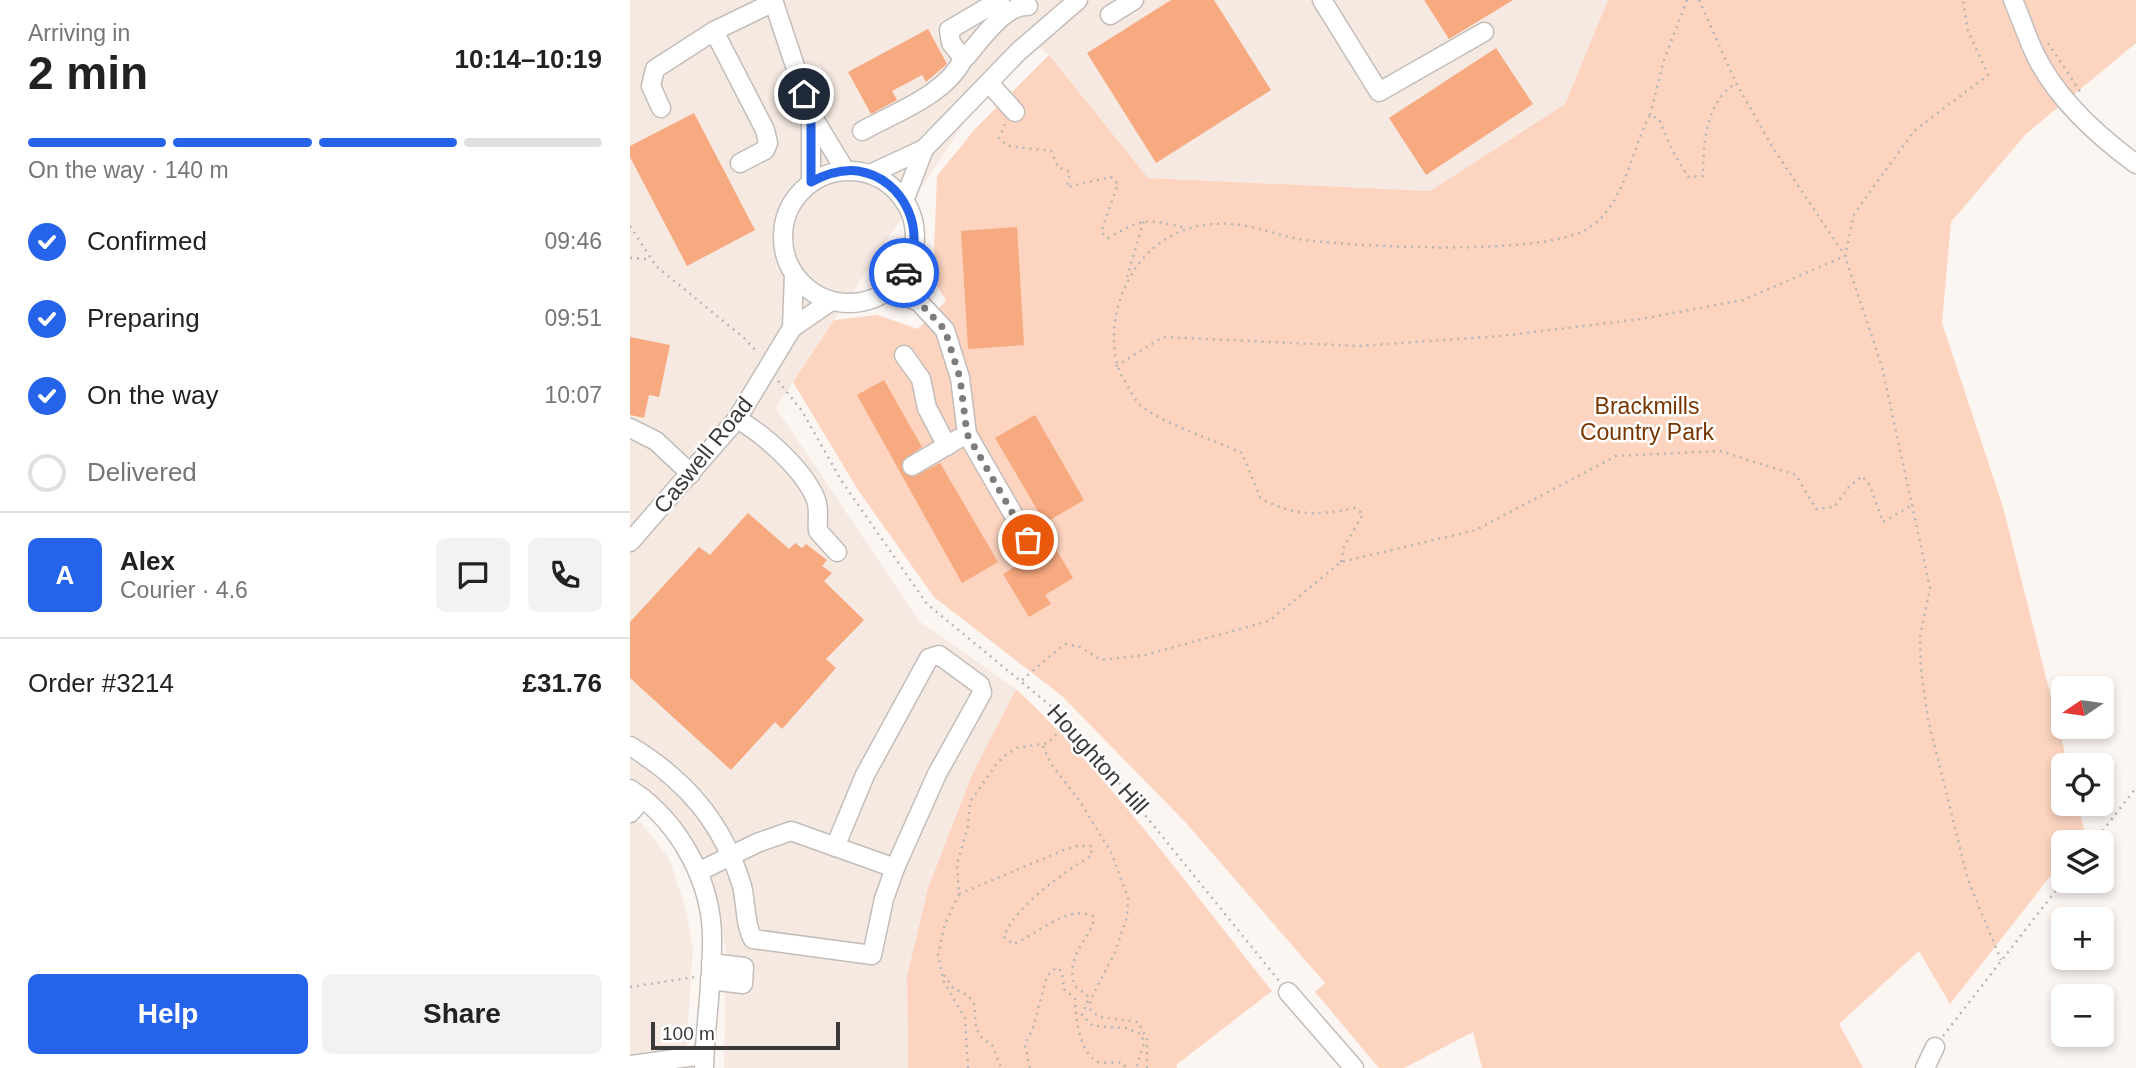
<!DOCTYPE html>
<html lang="en">
<head>
<meta charset="utf-8">
<style>
	:root { --surface:#fff; --page:#f2f2f2; --text:#222; --muted:#767676; --line:#e0e0e0; --accent:#2563eb }
	body { margin:0; font-family:Arial,sans-serif; background:var(--page); color:var(--text); height:100vh; display:flex; flex-direction:column; font-size:26px; white-space:nowrap }
	* { box-sizing:border-box; margin:0 }
	p { font-size:23px; color:var(--muted) }
	.icon { flex:none; width:38px; height:38px; fill:none; stroke:currentColor; stroke-width:2; stroke-linecap:round; stroke-linejoin:round }
	.map { position:relative; flex:1; overflow:hidden }
	.side { display:flex; flex-direction:column; background:var(--surface); width:630px }
	.side>* { flex:none }
	.needle { width:46px; rotate:257deg }
	.fabs { position:absolute; left:1421px; top:676px; display:grid; gap:14px }
	.fabs a { display:grid; place-items:center; width:63px; height:63px; border-radius:10px; background:var(--surface); box-shadow:0 4px 10px #0003; font-size:35px }
	.scale { position:absolute; left:21px; bottom:18px; width:189px; box-sizing:border-box; padding-left:7px; border:4px solid #3c3a39; border-top:0; font-size:19px; line-height:24px; white-space:nowrap; color:#3c3a39; -webkit-text-stroke:5px #fff; paint-order:stroke }
	.pin { position:absolute; display:grid; place-items:center; width:60px; height:60px; color:#fff; margin:-30px; border:4px solid #fff; border-radius:50%; box-shadow:0 2px 7px #0007 }
	.courier { position:absolute; display:grid; place-items:center; width:70px; height:70px; margin:-35px; border:5px solid #2563eb; border-radius:50%; background:#fff; color:#222; box-shadow:0 2px 9px #0007 }
	.summary em { font-style:normal; font-weight:700 }
	.summary div { display:flex; flex-direction:column-reverse }
	.summary { display:flex; align-items:center; justify-content:space-between; height:119px; padding:0 28px }
	h1 { font-size:46px; font-weight:700; line-height:52px }
	.bar { display:grid; grid-template-columns:repeat(4,1fr); gap:10px 7px; align-content:center; height:84px; padding:0 28px }
	.bar i { height:9px; border-radius:5px; background:var(--line) }
	.bar .selected { background:var(--accent) }
	.bar p { grid-column:span 4 }
	.line { display:flex; align-items:center; gap:18px; padding:0 28px; border-top:2px solid var(--line) }
	.line div { flex:1 }
	.round { display:grid; place-items:center; flex:none; width:74px; height:74px; border-radius:10px; background:var(--page) }
	ol { padding:0 28px; list-style:none }
	li { display:flex; align-items:center; gap:21px; height:77px }
	li p { margin-inline-start:auto }
	li .icon { padding:7px; border-radius:50%; background:var(--accent); color:#fff; stroke-width:4 }
	li:last-child { color:var(--muted) }
	li i { width:38px; height:38px; border:4px solid var(--line); border-radius:50% }
	.action { display:flex; gap:14px; margin-top:auto; padding:14px 28px }
	.action a { flex:1; height:80px; border-radius:10px; background:var(--accent); color:#fff; font-size:28px; font-weight:700; line-height:80px; text-align:center }
	.action a+a { background:var(--page); color:var(--text) }
	main { display:flex; flex:1; min-height:0 }
	.map>svg:first-child { display:block }
	.built { fill:#f6e9e2 }
	.green { fill:#fcd4c0 }
	.building { fill:#f7a97f }
	.lines { fill:none; stroke-linecap:round; stroke-linejoin:round }
	.minor-casing { stroke:#c3bdba; stroke-width:21 }
	.path { stroke:#bab5b3; stroke-width:2.5; stroke-dasharray:2 5; stroke-linecap:butt }
	.minor { stroke:#fff; stroke-width:18 }
	.done { stroke:#7f7c7a; stroke-width:7; stroke-dasharray:0 12.6 }
	.route { stroke:#2563eb; stroke-width:9 }
	.labels { text-anchor:middle; stroke-width:5; stroke-linejoin:round; paint-order:stroke }
	.park-label { font-size:23px; fill:#793500; stroke:#fff }
	.street-label { font-size:23px; fill:#3c3a39; stroke:#fff }
</style>
</head>
<body>
<main>
<section class="side">
<div class="summary"><div><h1>2 min</h1><p>Arriving in</p></div><em>10:14–10:19</em></div>
<div class="bar"><i class="selected"></i><i class="selected"></i><i class="selected"></i><i></i><p>On the way · 140 m</p></div>
<ol>
<li><svg class="icon" aria-label="check" viewBox="0 0 24 24"><path d="M5 12l5 5 9-10"/></svg>Confirmed<p>09:46</p></li>
<li><svg class="icon" aria-label="check" viewBox="0 0 24 24"><path d="M5 12l5 5 9-10"/></svg>Preparing<p>09:51</p></li>
<li><svg class="icon" aria-label="check" viewBox="0 0 24 24"><path d="M5 12l5 5 9-10"/></svg>On the way<p>10:07</p></li>
<li><i></i>Delivered</li>
</ol>
<div class="line" style="height:126px"><b class="round" style="background:var(--accent);color:#fff">A</b><div><b>Alex</b><p>Courier · 4.6</p></div><a class="round"><svg class="icon" aria-label="chat" viewBox="0 0 24 24"><path d="M4 5h16v11H9l-5 4z"/></svg></a><a class="round"><svg class="icon" aria-label="phone" viewBox="0 0 24 24"><path d="M5 4h4l2 5-3 2q2 4 5 5l2-3 5 2v4C11 20 4 13 5 4z"/></svg></a></div>
<div class="line" style="height:91px"><div>Order #3214</div><b>£31.76</b></div>
<div class="action"><a>Help</a><a>Share</a></div>
</section>
<div class="map">
<svg width="1506" height="1068" viewBox="0 0 1506 1068">
	<rect width="100%" height="100%" fill="#fcf6f3"/>
	<g class="built">
		<path d="M 0,0 L 978,0 L 935,104 L 800,191 L 518,178 L 419,55 L 393,34 L 146,408 L 289,621 L 386,689 L 342,776 L 298,888 L 277,976 L 278,1068 L 94,1068 L 96,950 L 90,918 L 69,850 L 33,805 L 0,781 Z"/>
		<path d="M 0,817 L 11,823 L 39,858 L 56,909 L 63,949 L 55,1068 L 0,1068 Z"/>
	</g>
	<g class="green">
		<path d="M 978,0 L 1506,0 L 1506,43 L 1396,134 L 1321,222 L 1312,323 L 1373,507 L 1438,765 L 1433,765 L 1433,803 L 1447,803 L 1455,833 L 1448,842 L 1433,842 L 1433,860 L 1320,1004 L 1289,951 L 1209,1024 L 1233,1068 L 852,1068 L 843,1032 L 774,1068 L 749,1068 L 685,992 L 695,983 L 557,824 L 432,696 L 304,597 L 228,490 L 163,382 L 204,320 L 247,315 L 288,329 L 316,301 L 303,278 L 307,176 L 345,129 L 419,55 L 518,178 L 800,191 L 935,104 Z"/>
		<path d="M 386,689 C 482,779 560,889 642,991 L 546,1065 L 547,1068 L 278,1068 L 277,976 L 298,888 L 342,775 Z"/>
	</g>
	<g class="building">
		<path d="M 541,0 L 584,0 L 641,90 L 526,163 L 457,53 Z"/>
		<path d="M 794,0 L 883,0 L 819,39 Z"/>
		<path d="M 298,29 L 317,64 L 296,82 L 292,75 L 262,91 L 267,100 L 241,114 L 218,72 Z"/>
		<path d="M 866,48 L 903,104 L 796,175 L 759,118 Z"/>
		<path d="M 64,113 L 125,230 L 57,266 L 0,157 L 0,146 Z"/>
		<path d="M 387,227 L 394,345 L 338,349 L 331,231 Z"/>
		<path d="M 0,337 L 40,345 L 29,397 L 19,395 L 14,418 L 0,415 Z"/>
		<path d="M 254,380 L 292,447 L 273,460 L 273,472 L 283,477 L 310,463 L 368,562 L 332,583 L 227,395 Z"/>
		<path d="M 405,415 L 454,500 L 415,523 L 365,438 Z"/>
		<path d="M 118,513 L 159,549 L 165,543 L 172,548 L 176,544 L 197,560 L 192,566 L 202,573 L 194,581 L 234,620 L 196,659 L 206,668 L 152,729 L 145,722 L 101,770 L 0,678 L 0,622 L 69,547 L 80,555 Z"/>
		<path d="M 423,544 L 443,578 L 415,595 L 421,604 L 399,617 L 373,574 Z"/>
	</g>
	<g class="lines">
		<g class="minor-casing">
			<g id="minor">
				<path d="M 143,0 L 181,114 L 215,170"/>
				<path d="M 370,0 L 319,30 L 321,43 L 332,57 L 336,57 C 350,41 375,4 398,6"/>
				<path d="M 692,0 L 749,92 L 854,32"/>
				<path d="M 1383,0 C 1391,18 1397,38 1406,56 C 1427,99 1468,136 1506,164"/>
				<path d="M 480,15 L 504,0"/>
				<path d="M 84,31 L 135,130 L 138,143 L 135,150 L 110,163"/>
				<path d="M 359,83 L 385,112"/>
				<path d="M 31,108 L 21,86 L 25,69 L 84,31 L 144,2"/>
				<path d="M 181,114 L 181,182"/>
				<path d="M 232,131 C 266,112 318,94 334,57"/>
				<circle cx="219" cy="237" r="66"/>
				<path d="M 240,174 L 294,149 L 388,52 L 448,0"/>
				<path d="M 274,201 L 294,149"/>
				<path d="M 259,289 L 289,302 L 315,330 L 330,378 L 337,434 L 398,540"/>
				<path d="M 162,328 L 164,275"/>
				<path d="M 274,355 L 291,379 L 297,408 L 317,446"/>
				<path d="M 107,419 C 134,434 178,473 187,503 C 189,512 187,521 188,531 L 207,552"/>
				<path d="M 0,428 L 26,441 L 61,474"/>
				<path d="M 282,466 L 328,439"/>
				<path d="M 0,542 L 107,419 L 162,328 L 201,301"/>
				<path d="M 0,746 C 56,780 93,823 112,886 C 116,902 115,926 123,939 L 242,955 L 254,899 L 265,868"/>
				<path d="M 0,789 C 50,822 84,884 82,945 C 82,986 75,1027 74,1068"/>
				<path d="M 0,813 L 13,798"/>
				<path d="M 68,872 L 127,843 L 161,831 L 265,868 L 307,774 L 352,693 L 350,685 L 309,655 L 299,658 L 235,775 L 205,847"/>
				<path d="M 80,980 L 113,984 L 114,967 L 81,963"/>
				<path d="M 658,992 L 724,1068"/>
				<path d="M 0,1065 L 74,1055"/>
				<path d="M 1295,1068 L 1305,1047"/>
			</g>
		</g>
		<g class="path">
			<path d="M 1069,0 L 1106,83"/>
			<path d="M 1418,43 L 1451,93"/>
			<path d="M 1020,115 L 1034,60 L 1057,0"/>
			<path d="M 375,124 L 369,138 L 378,146 L 421,151 L 428,167 L 440,172 L 437,187 L 481,177 L 488,184 L 471,232 L 478,238 C 514,218 515,218 556,228"/>
			<path d="M 0,226 L 26,266 L 114,338 L 128,353"/>
			<path d="M 0,258 L 18,259"/>
			<path d="M 497,277 L 514,220"/>
			<path d="M 486,366 L 533,337 L 728,346 L 871,336 L 1011,319 L 1113,300 L 1215,256 L 1224,214 L 1284,131 L 1358,75 L 1338,31 L 1333,0"/>
			<path d="M 148,381 L 172,411 L 211,480 L 297,604 L 439,721 L 650,982"/>
			<path d="M 711,562 L 714,547 L 733,514 L 725,508 C 686,516 667,516 631,499 L 612,453 C 588,442 530,422 511,406 C 504,400 499,387 494,380 C 481,359 482,326 489,303 C 507,245 555,215 616,226 C 638,230 660,239 683,241 C 739,247 911,256 957,229 C 994,208 1001,150 1020,115 L 1029,119 L 1042,150 L 1058,177 L 1073,176 C 1073,142 1076,102 1106,83 L 1143,148 L 1215,256 L 1252,367 L 1300,588 L 1290,637 L 1291,670 L 1298,719 L 1338,880 L 1371,960"/>
			<path d="M 392,680 L 435,644 L 450,647 L 471,660 L 515,655 L 639,621 L 711,562 L 846,530 L 986,456 L 1090,451 L 1166,475 L 1186,509 L 1204,507 L 1219,487 L 1232,476 L 1240,486 L 1253,522 L 1284,504"/>
			<path d="M 413,746 L 421,764 L 449,800 L 481,852 L 498,898 L 497,917 L 485,952 L 460,1001 L 461,1010 L 469,1017 L 508,1022 L 517,1039 L 517,1068"/>
			<path d="M 1464,842 L 1506,788"/>
			<path d="M 329,894 L 434,850 L 447,846 L 462,846 L 461,856 C 435,871 383,908 374,937 L 383,944 C 406,936 436,904 463,916 C 467,934 433,953 445,986 L 459,997 L 452,1015 L 463,1026 L 496,1028 L 511,1034 L 514,1043 L 506,1068"/>
			<path d="M 314,975 L 323,988 L 339,996 L 344,1004 L 346,1027 L 350,1036 L 362,1045 L 371,1068"/>
			<path d="M 0,987 L 64,977"/>
			<path d="M 1313,1036 L 1434,880"/>
			<path d="M 338,1068 L 335,1018 L 314,982 L 308,955 L 315,924 L 329,894 L 327,864 L 338,826 L 340,802 L 367,763 L 377,754 L 387,748 L 418,743 L 439,721"/>
			<path d="M 400,1068 L 395,1045 L 403,1028 L 417,976 L 426,968 L 432,971 L 434,989 L 445,999 C 446,1017 448,1049 466,1061 C 472,1065 485,1061 493,1063 L 496,1068"/>
		</g>
		<use href="#minor" class="minor"/>
	</g>
	<g class="lines">
		<path class="done" d="M 274,273 L 259,289 L 289,302 L 315,330 L 330,378 L 337,434 L 398,540"/>
		<path class="route" d="M 174,94 L 181,114 L 181,182 C 196,174 211,169 228,171 C 275,178 299,234 274,273"/>
	</g>
	<g class="labels">
		<g class="park-label">
			<text x="1017" y="414">Brackmills<tspan x="1017" dy="26">Country Park</tspan></text>
		</g>
		<g class="street-label">
			<text transform="translate(73 455) rotate(-51)" y="8">Caswell Road</text>
			<text transform="translate(468 759) rotate(48)" y="8">Houghton Hill</text>
		</g>
	</g>
</svg>
<div class="fabs">
<a><svg class="needle" viewBox="-14 -14 28 28"><path d="M0-13l5 13h-10z" fill="#e53935"/><path d="M0 13l5-13h-10z" fill="#767676"/></svg></a>
<a><svg class="icon" aria-label="locate" viewBox="0 0 24 24"><circle cx="12" cy="12" r="6"/><path d="M12 2v4M12 18v4M2 12h4M18 12h4"/></svg></a>
<a><svg class="icon" aria-label="layers" viewBox="0 0 24 24"><path d="M12 4l9 5-9 5-9-5zM3 14l9 5 9-5"/></svg></a>
<a>+</a>
<a>−</a>
</div>
<div class="scale">100 m</div>
<div class="pin" style="left:398px;top:540px;background:#ea580c"><svg class="icon" aria-label="bag" viewBox="0 0 24 24"><path d="M5 8h14l-1 12H6zM9 8a3 3 0 0 1 6 0"/></svg></div>
<div class="pin" style="left:174px;top:94px;background:#1f2937"><svg class="icon" aria-label="home" viewBox="0 0 24 24"><path d="M3 11l9-7 9 7M6 9v11h12V9"/></svg></div>
<div class="courier" style="left:274px;top:273px"><svg class="icon" aria-label="car" viewBox="0 0 24 24"><path d="M5 17H2v-5l4-1 3-4h7l3 4 3 1v5h-3M9 17h6M6 11h13"/><circle cx="7" cy="17" r="2"/><circle cx="17" cy="17" r="2"/></svg></div>
</div>
</main>
</body>
</html>
